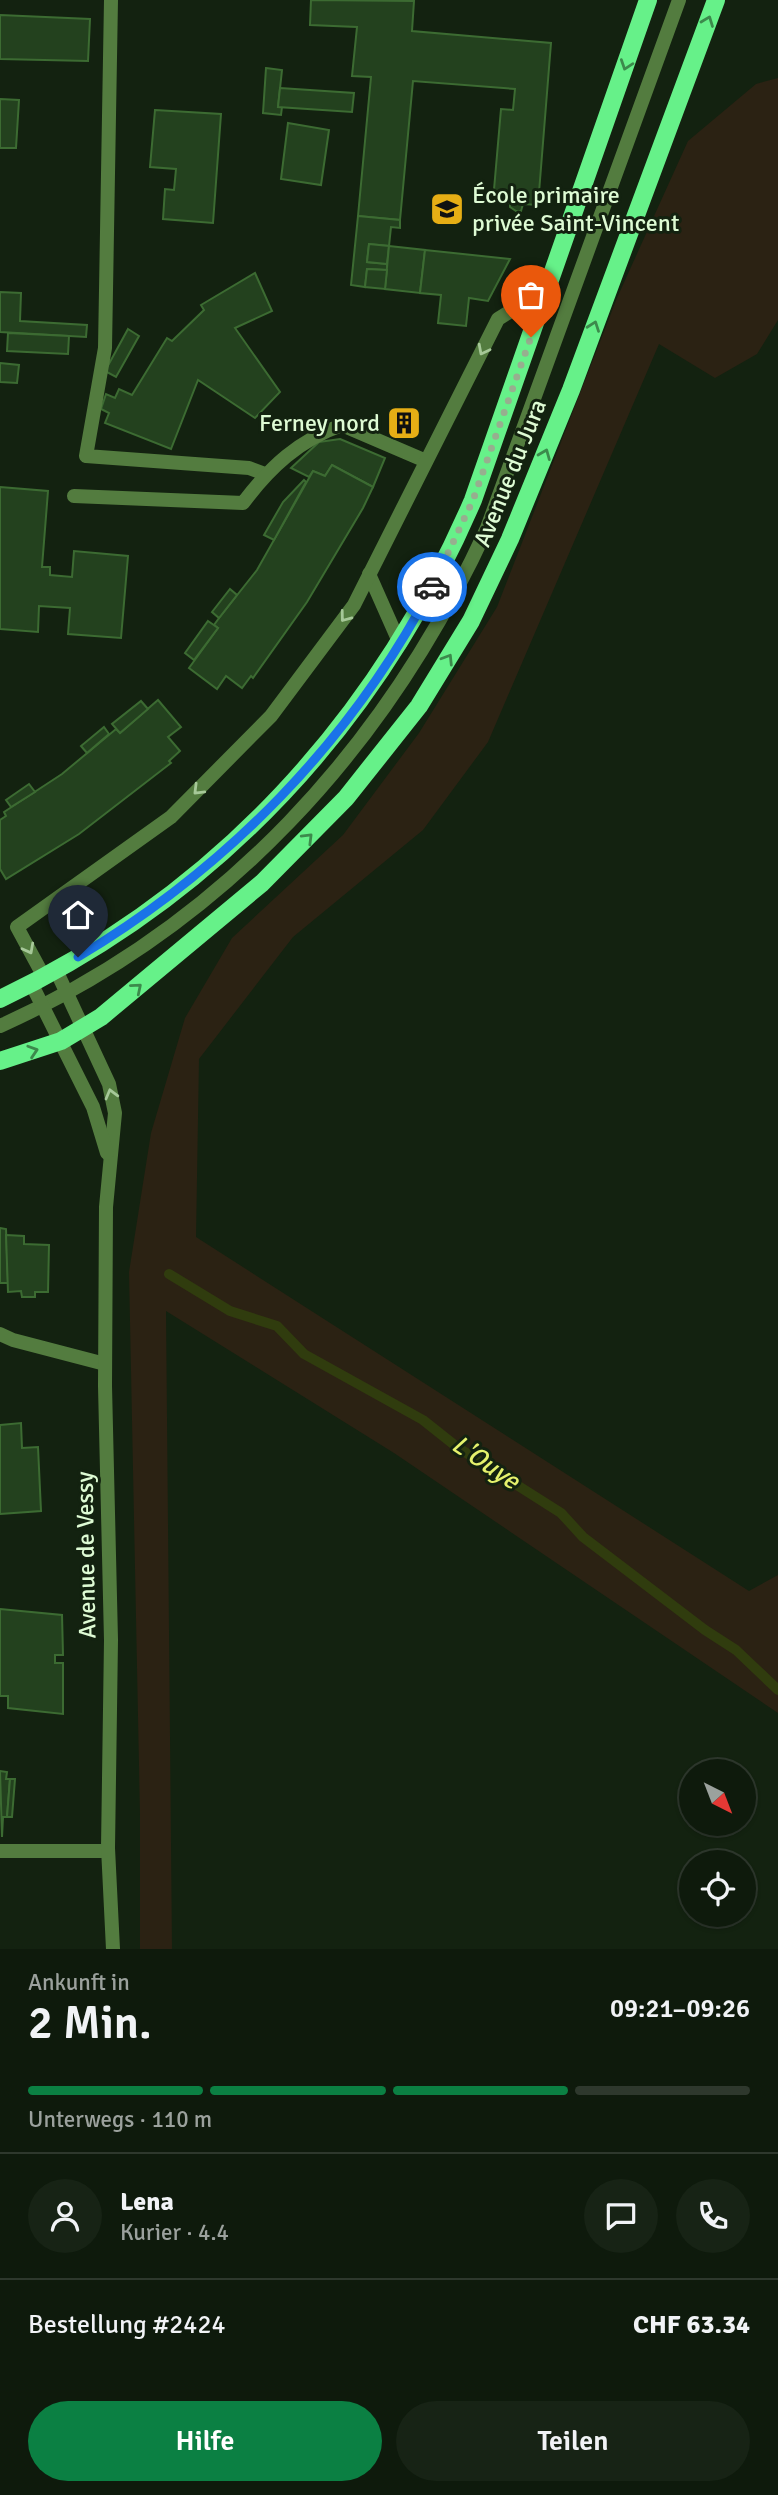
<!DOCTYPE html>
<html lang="de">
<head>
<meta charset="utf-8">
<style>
	:root { --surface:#0e1a0c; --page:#172315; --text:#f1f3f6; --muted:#9ba19d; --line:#2e382d; --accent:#0b8043 }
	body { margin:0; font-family:Signika,sans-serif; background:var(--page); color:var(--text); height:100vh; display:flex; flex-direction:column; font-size:26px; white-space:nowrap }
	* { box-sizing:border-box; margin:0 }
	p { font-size:23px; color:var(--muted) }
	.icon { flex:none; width:38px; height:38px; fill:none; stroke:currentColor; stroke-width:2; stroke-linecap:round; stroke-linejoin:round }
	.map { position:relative; height:1949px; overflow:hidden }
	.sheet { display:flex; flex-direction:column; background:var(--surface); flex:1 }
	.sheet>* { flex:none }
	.needle { width:46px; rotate:138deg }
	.buttons { position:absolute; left:679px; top:1759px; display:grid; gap:14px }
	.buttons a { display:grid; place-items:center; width:77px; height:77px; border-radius:50%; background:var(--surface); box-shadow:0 2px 5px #0004,0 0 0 2px var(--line); font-size:35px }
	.pin { position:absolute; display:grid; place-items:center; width:60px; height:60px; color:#fff; margin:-72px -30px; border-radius:50% 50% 50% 0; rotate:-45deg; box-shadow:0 0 7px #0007 }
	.pin .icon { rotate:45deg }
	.courier { position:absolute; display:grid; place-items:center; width:70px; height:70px; margin:-35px; border:5px solid #1a73e8; border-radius:50%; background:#fff; color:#222; box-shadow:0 2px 9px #0007 }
	.head em { font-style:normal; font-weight:600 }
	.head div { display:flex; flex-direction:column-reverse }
	.head { display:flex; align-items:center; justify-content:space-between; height:119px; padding:0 28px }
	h1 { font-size:46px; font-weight:600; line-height:52px }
	.bar { display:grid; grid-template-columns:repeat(4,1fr); gap:10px 7px; align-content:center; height:84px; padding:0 28px }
	.bar i { height:9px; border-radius:5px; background:var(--line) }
	.bar .current { background:var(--accent) }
	.bar p { grid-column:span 4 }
	.line { display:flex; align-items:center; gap:18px; padding:0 28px; border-top:2px solid var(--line) }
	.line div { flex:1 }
	.round { display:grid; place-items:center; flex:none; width:74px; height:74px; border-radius:37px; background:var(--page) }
	.action { display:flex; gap:14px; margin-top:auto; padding:14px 28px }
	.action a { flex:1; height:80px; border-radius:42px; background:var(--accent); color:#fff; font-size:28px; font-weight:600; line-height:80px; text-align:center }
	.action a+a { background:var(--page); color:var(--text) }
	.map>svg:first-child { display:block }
	.green { fill:#2b2213 }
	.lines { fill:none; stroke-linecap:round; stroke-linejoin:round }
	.stream { stroke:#303c0e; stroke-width:10 }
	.building { fill:#23411e; stroke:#3c6b32; stroke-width:2 }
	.service { stroke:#537c3f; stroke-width:14 }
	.minor { stroke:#537c3f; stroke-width:14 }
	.primary { stroke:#66f189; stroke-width:18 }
	.oneway { stroke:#3c8a4c }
	.oneway2 { stroke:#a6c898 }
	.done { stroke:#97af8f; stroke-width:7; stroke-dasharray:0 12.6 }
	.route { stroke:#1a73e8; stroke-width:9 }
	.labels { text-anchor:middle; stroke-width:6; stroke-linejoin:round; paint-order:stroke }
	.poi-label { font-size:24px; fill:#defbd4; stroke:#132210; text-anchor:start }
	.street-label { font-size:24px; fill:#defbd4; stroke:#132210 }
	.water-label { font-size:26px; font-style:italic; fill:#e5f26c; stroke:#132210 }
</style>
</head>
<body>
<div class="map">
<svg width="778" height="1949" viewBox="0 0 778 1949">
	<rect width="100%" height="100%" fill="#132210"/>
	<path class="green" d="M 778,78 L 778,320 L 757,354 L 715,378 L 659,344 L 488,742 L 423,830 L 293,937 L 199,1059 L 196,1237 L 749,1591 L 778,1575 L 778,1713 L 394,1453 L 166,1311 L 172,1949 L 140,1949 L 140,1815 L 129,1272 L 151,1133 L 185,1018 L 232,938 L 343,835 L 419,733 L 497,607 L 617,298 L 688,141 L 756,84 Z"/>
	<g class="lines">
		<path class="stream" d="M 169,1274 L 230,1311 L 277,1326 L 304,1354 L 423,1420 L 457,1447 L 561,1513 L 583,1537 L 705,1630 L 736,1650 L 778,1690"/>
	</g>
	<g class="building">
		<path d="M 311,0 L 414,1 L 412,31 L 551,43 L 538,205 L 523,204 L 521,211 L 516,211 L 510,207 L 510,203 L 493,201 L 501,109 L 513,110 L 515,89 L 413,81 L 400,220 L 358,216 L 371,77 L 352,76 L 357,27 L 310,25 Z"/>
		<path d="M 0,15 L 90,19 L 88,61 L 0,59 Z"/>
		<path d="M 266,68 L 282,70 L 278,107 L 282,107 L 281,115 L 263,113 Z"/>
		<path d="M 280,88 L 354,93 L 352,112 L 278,107 Z"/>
		<path d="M 0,99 L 19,100 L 16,148 L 0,148 Z"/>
		<path d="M 155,110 L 221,114 L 213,223 L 163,219 L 165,189 L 174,190 L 176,169 L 150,167 Z"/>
		<path d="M 288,123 L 329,130 L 321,185 L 281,179 Z"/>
		<path d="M 358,216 L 400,220 L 400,228 L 391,227 L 389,246 L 369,244 L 367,262 L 387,264 L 387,270 L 367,269 L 365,287 L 351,285 Z"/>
		<path d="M 369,244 L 389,246 L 387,264 L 367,262 Z"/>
		<path d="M 389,246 L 425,250 L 420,293 L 385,289 Z"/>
		<path d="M 425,250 L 510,259 L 488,301 L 469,298 L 466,326 L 438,323 L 441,295 L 420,293 Z"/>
		<path d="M 367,269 L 387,270 L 385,289 L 365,287 Z"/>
		<path d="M 255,273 L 272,311 L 235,328 L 280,392 L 255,418 L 198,380 L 171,449 L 105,423 L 109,413 L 101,409 L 106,394 L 115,398 L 119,389 L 132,395 L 167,338 L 172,341 L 204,310 L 201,305 Z"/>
		<path d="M 0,292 L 21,293 L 20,321 L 87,325 L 86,337 L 0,332 Z"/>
		<path d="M 128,329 L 139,336 L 116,377 L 105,371 Z"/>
		<path d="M 8,333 L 69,336 L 68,354 L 7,351 Z"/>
		<path d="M 0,363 L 19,365 L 17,383 L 0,382 Z"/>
		<path d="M 398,414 L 416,422 L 410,434 L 393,425 Z"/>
		<path d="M 340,439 L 385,458 L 373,487 L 332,465 L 325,476 L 313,471 L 309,477 L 291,468 L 319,442 Z"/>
		<path d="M 332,465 L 373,487 L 363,508 L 307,602 L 253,678 L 251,676 L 242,688 L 226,676 L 217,689 L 189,668 L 218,628 L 214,625 L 219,618 L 257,570 L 313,471 L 325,476 Z"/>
		<path d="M 304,480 L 306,482 L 274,540 L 264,535 L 283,502 Z"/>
		<path d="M 0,487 L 48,491 L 42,567 L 50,567 L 50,575 L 72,577 L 74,551 L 128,556 L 121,638 L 68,634 L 70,608 L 39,606 L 38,632 L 0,629 Z"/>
		<path d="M 230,589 L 237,595 L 219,618 L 212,612 Z"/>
		<path d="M 208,621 L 218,628 L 194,660 L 185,653 Z"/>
		<path d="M 158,700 L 181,727 L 168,737 L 180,751 L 169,761 L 171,763 L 79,834 L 6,879 L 0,869 L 0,820 L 6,816 L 4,812 L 62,774 L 116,729 L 120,733 Z"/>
		<path d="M 141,701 L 148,709 L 120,733 L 112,724 Z"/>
		<path d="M 104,727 L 109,734 L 87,753 L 81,746 Z"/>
		<path d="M 29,784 L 35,792 L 11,807 L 6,800 Z"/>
		<path d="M 0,1228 L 6,1229 L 8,1283 L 0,1283 Z"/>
		<path d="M 6,1235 L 24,1236 L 24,1244 L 49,1245 L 48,1292 L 35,1292 L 35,1297 L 22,1297 L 21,1291 L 8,1292 Z"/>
		<path d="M 21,1423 L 22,1448 L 38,1447 L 41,1511 L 0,1514 L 0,1425 Z"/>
		<path d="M 0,1609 L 62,1615 L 63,1655 L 55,1655 L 55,1663 L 63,1663 L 63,1714 L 8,1708 L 8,1696 L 0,1696 Z"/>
		<path d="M 0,1771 L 7,1772 L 6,1779 L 10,1779 L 7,1817 L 3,1817 L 2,1837 Z"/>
		<path d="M 10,1779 L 15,1779 L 12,1817 L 7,1817 Z"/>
	</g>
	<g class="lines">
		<g class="service">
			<path d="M 111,0 L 105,348 L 86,456 L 249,468 L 265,474"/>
			<path d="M 0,1026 C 223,926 386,748 487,528 L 679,0"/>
			<path d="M 0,1334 L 13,1340 L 105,1364"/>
			<path d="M 0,1851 L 108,1851"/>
		</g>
		<g class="minor">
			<path d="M 74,496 L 243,503 C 270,467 299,440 342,425 L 426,461"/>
			<path d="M 369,574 L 400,644"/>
			<path d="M 56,970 L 109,1084 L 115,1113 L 106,1207 L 105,1386 L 111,1640 L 108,1848 L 113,1949"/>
			<path d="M 44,977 L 17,927 L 171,817 L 271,716 L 354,605 L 498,319 L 548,288"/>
			<path d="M 31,983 L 93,1107 L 107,1153"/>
		</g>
		<g class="primary">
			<path d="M 0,999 C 218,895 378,721 473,500 L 648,0"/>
			<path d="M 0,1061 L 61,1041 L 101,1017 L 262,883 L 346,798 L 419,706 L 471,621 L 510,539 L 571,390 L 716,0"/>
		</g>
	</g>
	<defs><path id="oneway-chevron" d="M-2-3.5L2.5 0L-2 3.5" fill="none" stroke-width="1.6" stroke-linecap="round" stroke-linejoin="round" transform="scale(1.75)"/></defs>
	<g class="oneway">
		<use href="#oneway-chevron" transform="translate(708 21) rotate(-69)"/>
		<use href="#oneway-chevron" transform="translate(626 65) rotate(109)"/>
		<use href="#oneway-chevron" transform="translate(594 326) rotate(-70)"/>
		<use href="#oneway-chevron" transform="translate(545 454) rotate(-68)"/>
		<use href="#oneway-chevron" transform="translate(448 659) rotate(-58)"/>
		<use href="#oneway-chevron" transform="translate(308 838) rotate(-45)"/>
		<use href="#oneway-chevron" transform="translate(137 988) rotate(-40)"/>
		<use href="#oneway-chevron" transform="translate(33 1051) rotate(-18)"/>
	</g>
	<g class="oneway2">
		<use href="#oneway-chevron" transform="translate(483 350) rotate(117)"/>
		<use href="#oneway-chevron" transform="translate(345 617) rotate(127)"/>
		<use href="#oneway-chevron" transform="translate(198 790) rotate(135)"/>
		<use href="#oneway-chevron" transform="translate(29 949) rotate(62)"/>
		<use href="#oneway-chevron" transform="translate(111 1094) rotate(-105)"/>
	</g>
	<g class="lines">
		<path class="done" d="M 432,587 L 473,500 L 531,337"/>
		<path class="route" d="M 78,957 C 227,868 351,742 432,587"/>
	</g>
	<defs>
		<g id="school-square" transform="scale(1.75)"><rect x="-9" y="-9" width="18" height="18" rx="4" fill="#e6ae15" stroke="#132210"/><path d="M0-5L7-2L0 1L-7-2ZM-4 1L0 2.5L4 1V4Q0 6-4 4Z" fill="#111"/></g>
		<g id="building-square" transform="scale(1.75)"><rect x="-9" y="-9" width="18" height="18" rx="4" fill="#e6ae15" stroke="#132210"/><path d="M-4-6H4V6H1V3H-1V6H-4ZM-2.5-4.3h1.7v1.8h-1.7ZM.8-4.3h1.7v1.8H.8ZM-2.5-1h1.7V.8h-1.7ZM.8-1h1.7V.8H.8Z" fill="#111"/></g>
	</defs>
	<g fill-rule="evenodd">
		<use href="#school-square" x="447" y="209"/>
		<use href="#building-square" x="404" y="423"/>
	</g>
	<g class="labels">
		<g class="poi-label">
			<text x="472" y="203">École primaire<tspan x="472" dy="28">privée Saint-Vincent</tspan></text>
			<text x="380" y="431" text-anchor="end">Ferney nord</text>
		</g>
		<g class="street-label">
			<text transform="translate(510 473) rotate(-68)" y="8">Avenue du Jura</text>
			<text transform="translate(86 1555) rotate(-91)" y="8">Avenue de Vessy</text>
		</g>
		<g class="water-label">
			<text transform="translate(486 1462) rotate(34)" y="9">L'Ouye</text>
		</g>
	</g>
</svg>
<div class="buttons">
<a><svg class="needle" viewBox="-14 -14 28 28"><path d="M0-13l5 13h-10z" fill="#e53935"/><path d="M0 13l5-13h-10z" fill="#9ba19d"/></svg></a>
<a><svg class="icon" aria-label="locate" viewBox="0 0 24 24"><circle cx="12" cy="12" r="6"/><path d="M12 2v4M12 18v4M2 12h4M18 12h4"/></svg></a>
</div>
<div class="pin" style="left:531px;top:337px;background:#ea580c"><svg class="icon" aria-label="bag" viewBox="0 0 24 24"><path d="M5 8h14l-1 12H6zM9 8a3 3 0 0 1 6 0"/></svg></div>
<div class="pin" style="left:78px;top:957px;background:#1f2937"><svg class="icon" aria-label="home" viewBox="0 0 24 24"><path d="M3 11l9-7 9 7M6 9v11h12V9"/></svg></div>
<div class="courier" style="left:432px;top:587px"><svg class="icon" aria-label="car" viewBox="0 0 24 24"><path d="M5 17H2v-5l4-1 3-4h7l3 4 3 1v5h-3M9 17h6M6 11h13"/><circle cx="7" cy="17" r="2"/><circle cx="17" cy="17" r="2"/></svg></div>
</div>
<section class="sheet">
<div class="head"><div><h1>2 Min.</h1><p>Ankunft in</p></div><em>09:21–09:26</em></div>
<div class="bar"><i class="current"></i><i class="current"></i><i class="current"></i><i></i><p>Unterwegs · 110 m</p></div>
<div class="line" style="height:126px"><a class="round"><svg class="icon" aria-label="person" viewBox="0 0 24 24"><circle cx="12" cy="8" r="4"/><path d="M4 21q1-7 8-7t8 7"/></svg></a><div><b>Lena</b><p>Kurier · 4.4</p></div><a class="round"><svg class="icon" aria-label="chat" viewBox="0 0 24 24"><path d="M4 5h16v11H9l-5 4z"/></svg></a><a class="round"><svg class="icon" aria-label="phone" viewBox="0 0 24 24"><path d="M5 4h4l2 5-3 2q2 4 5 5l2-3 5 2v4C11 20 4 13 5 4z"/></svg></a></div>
<div class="line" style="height:91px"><div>Bestellung #2424</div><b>CHF 63.34</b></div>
<div class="action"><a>Hilfe</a><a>Teilen</a></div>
</section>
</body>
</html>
